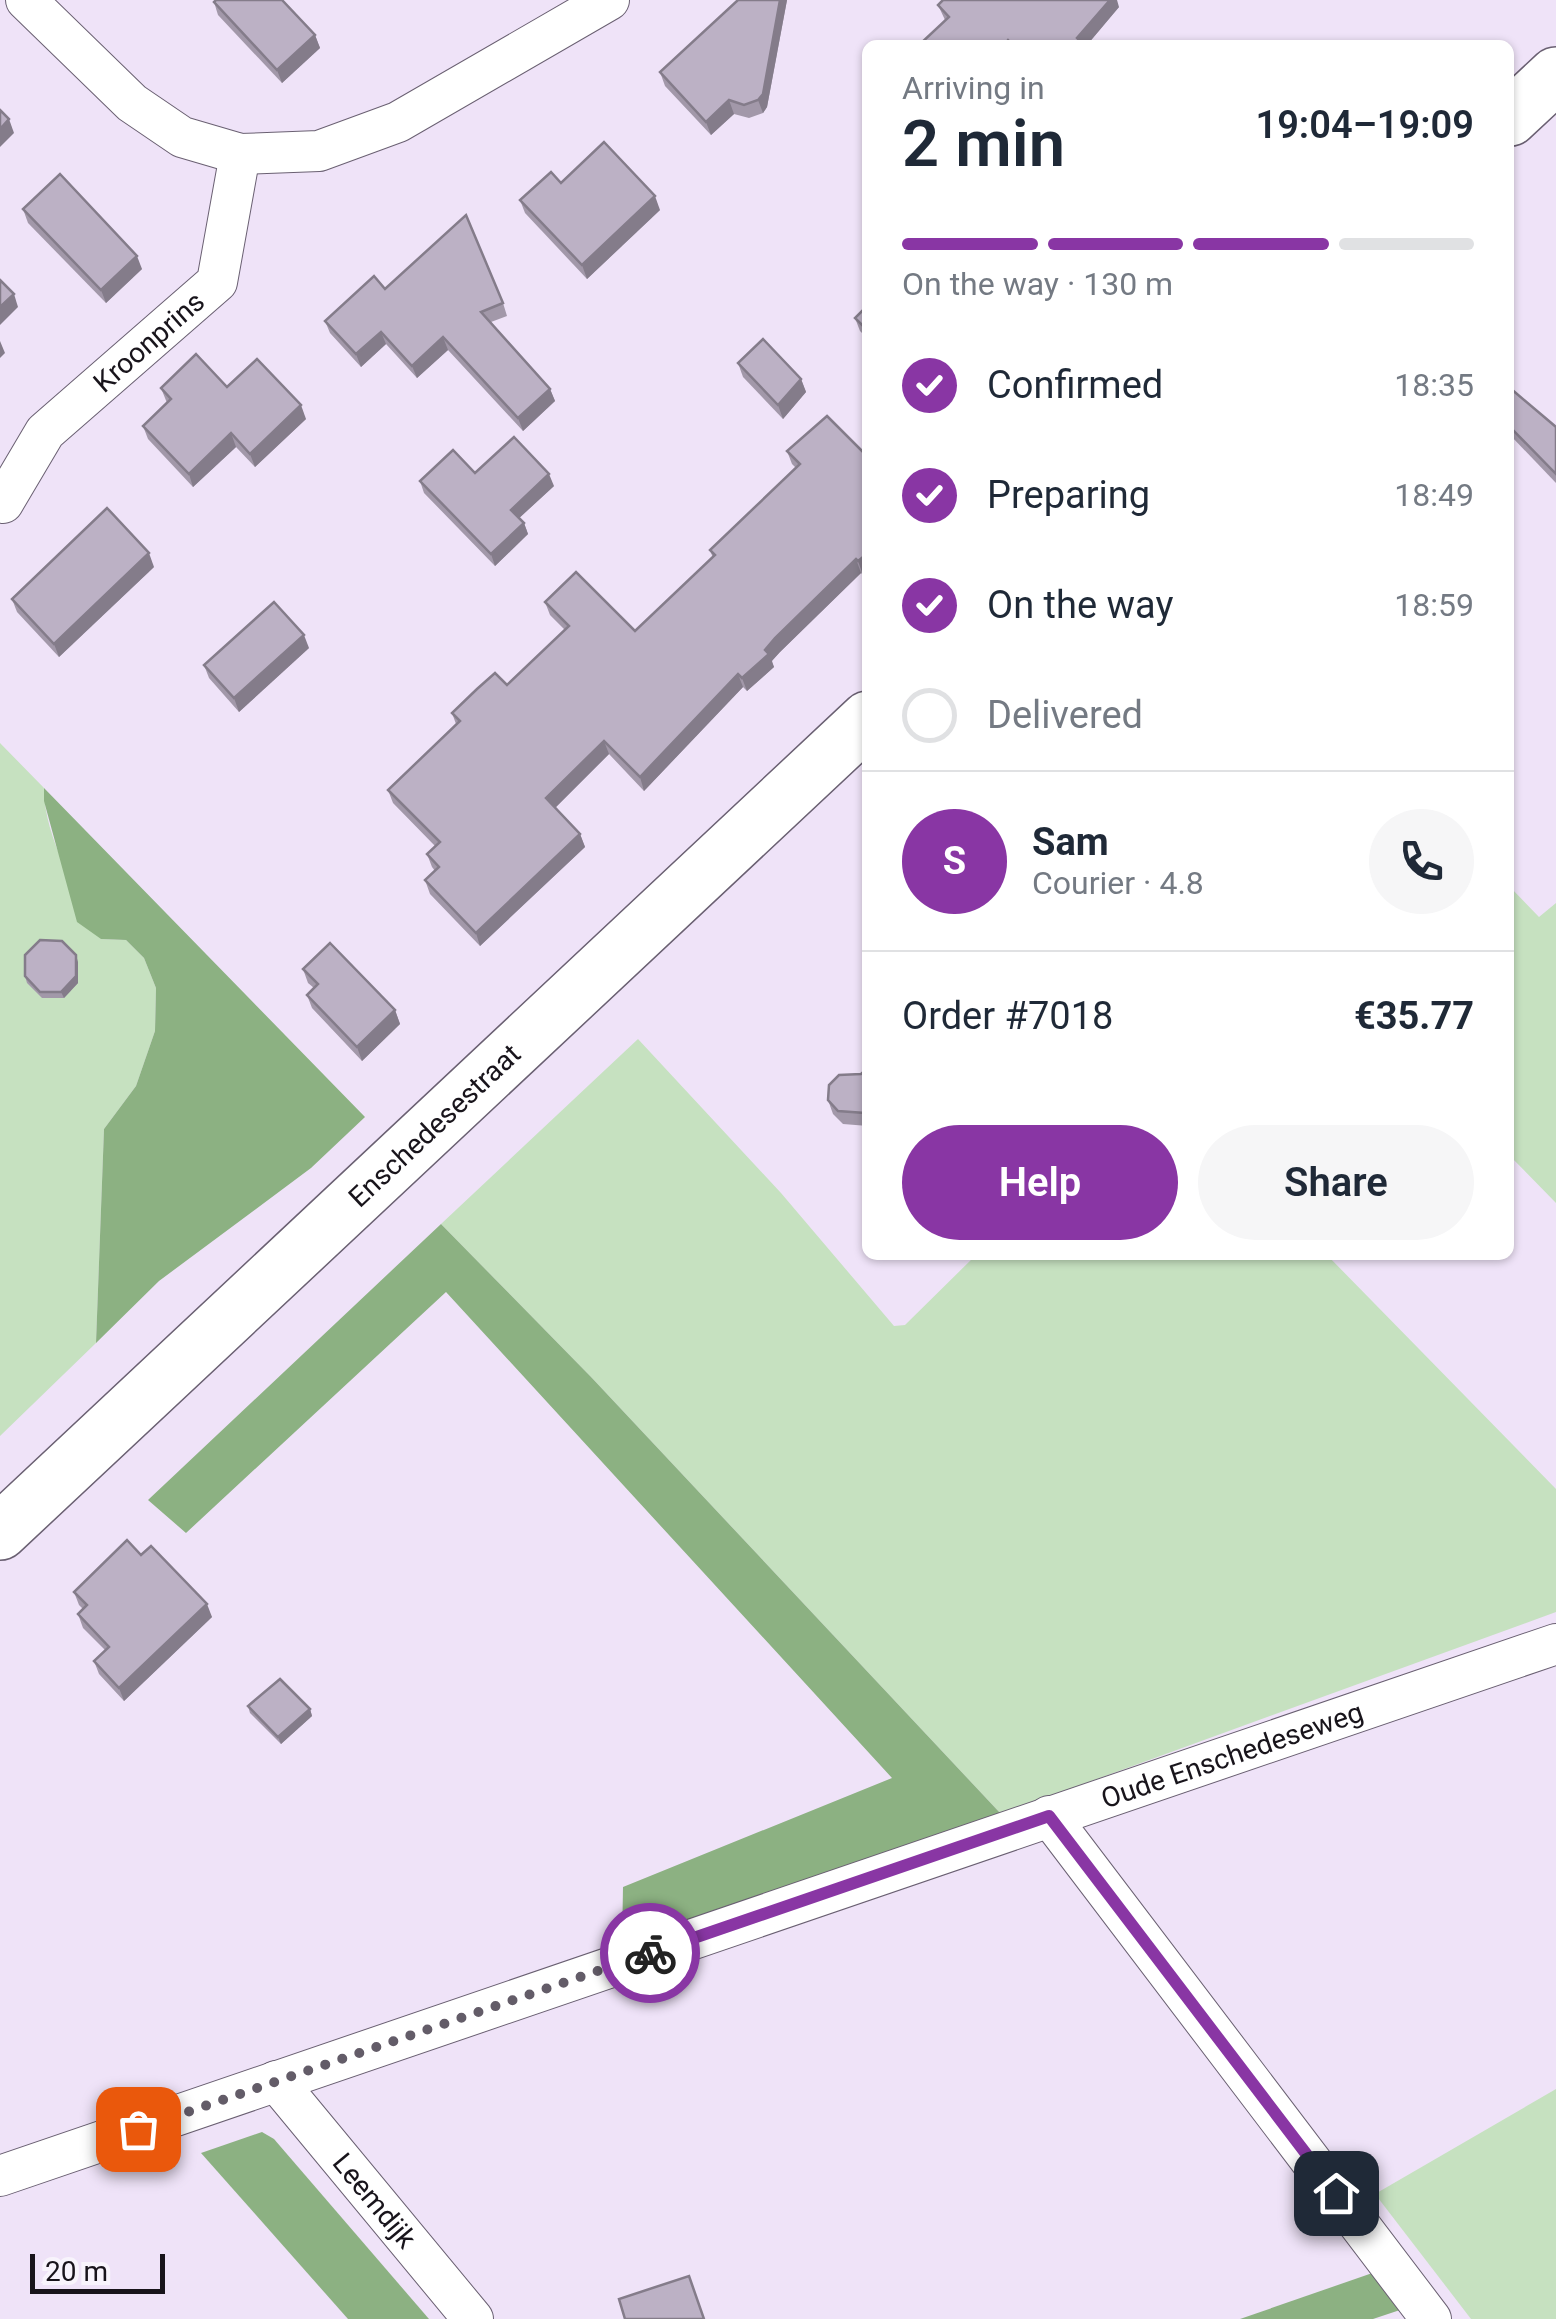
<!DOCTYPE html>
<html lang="en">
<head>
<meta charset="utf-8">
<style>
	:root { --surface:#fff; --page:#f6f6f7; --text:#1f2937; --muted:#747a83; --line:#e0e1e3; --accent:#8936a4 }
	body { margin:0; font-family:Roboto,sans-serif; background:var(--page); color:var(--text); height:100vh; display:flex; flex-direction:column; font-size:38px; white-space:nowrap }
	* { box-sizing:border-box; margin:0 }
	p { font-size:32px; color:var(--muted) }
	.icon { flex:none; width:55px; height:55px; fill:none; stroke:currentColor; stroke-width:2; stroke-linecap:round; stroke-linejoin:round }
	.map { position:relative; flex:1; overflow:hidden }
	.details { position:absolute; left:862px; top:40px; width:652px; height:1220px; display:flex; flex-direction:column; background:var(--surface); border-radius:15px; box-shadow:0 2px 8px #0004 }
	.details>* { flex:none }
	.scale { position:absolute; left:30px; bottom:25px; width:135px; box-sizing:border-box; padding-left:10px; border:5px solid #18141b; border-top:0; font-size:28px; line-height:35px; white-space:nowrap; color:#18141b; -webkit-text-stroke:8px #f8f4fc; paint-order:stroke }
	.pin { position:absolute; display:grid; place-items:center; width:85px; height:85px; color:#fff; margin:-42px; border-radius:20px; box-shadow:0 5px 15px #0006 }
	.courier { position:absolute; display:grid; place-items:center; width:100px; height:100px; margin:-50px; border:8px solid #8936a4; border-radius:50%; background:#fff; color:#222; box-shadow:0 2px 12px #0007 }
	.headline em { font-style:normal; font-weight:600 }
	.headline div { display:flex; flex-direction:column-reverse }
	.headline { display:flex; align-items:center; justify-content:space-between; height:170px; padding:0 40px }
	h1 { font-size:65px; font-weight:600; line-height:75px }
	.bar { display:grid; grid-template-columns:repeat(4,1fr); gap:15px 10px; align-content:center; height:120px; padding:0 40px }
	.bar i { height:12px; border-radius:8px; background:var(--line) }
	.bar .on { background:var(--accent) }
	.bar p { grid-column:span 4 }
	.line { display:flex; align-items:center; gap:25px; padding:0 40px; border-top:2px solid var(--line) }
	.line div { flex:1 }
	.round { display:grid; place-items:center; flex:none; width:105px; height:105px; border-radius:52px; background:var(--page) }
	ol { padding:0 40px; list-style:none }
	li { display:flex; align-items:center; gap:30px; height:110px }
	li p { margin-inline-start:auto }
	li .icon { padding:10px; border-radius:50%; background:var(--accent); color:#fff; stroke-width:4 }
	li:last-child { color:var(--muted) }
	li i { width:55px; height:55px; border:5px solid var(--line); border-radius:50% }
	.primary-button { display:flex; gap:20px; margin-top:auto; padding:20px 40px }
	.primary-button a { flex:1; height:115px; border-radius:60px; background:var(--accent); color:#fff; font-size:40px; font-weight:600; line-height:115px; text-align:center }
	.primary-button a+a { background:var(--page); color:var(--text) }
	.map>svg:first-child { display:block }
	.green { fill:#c6e1c0 }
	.forest { fill:#8cb182 }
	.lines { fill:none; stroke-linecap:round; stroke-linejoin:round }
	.minor-casing { stroke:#6a6072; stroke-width:42 }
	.secondary-casing { stroke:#6a6072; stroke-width:58 }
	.minor { stroke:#fff; stroke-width:40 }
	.secondary { stroke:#fff; stroke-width:55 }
	.wall { fill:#a298a9 }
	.shaded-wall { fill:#847c8a }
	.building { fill:#bcb1c5; stroke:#847c8a; stroke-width:2.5 }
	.done { stroke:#635c68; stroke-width:10; stroke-dasharray:0 18 }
	.route { stroke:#8936a4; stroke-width:12 }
	.labels { text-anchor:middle; stroke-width:8; stroke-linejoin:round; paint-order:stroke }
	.street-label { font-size:28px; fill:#18141b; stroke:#f8f4fc }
</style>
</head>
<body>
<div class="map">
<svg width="1556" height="2319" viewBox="0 0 1556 2319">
	<rect width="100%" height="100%" fill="#efe3f8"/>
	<g class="green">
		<path d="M 0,743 L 44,788 C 44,840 79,893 101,939 L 126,940 L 144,958 L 156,988 L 155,1031 L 136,1086 L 104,1129 L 96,1343 L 0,1436 Z"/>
		<path d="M 1510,887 L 1539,917 L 1556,903 L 1556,1203 L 1510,1156 Z"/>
		<path d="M 638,1039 L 781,1193 L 894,1326 L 905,1325 L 976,1255 L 1327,1255 L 1556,1489 L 1556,1612 L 1001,1814 L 592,1378 L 441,1224 Z"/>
		<path d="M 1556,2089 L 1556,2319 L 1471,2319 L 1375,2194 Z"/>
	</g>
	<g class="forest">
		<path d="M 44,788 L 365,1117 L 311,1168 L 159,1281 L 96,1343 L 104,1129 L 136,1086 L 155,1031 L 156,988 L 144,958 L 126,940 L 101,939 L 77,922 L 44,801 Z"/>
		<path d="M 441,1224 L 592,1378 L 1001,1814 L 622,1944 L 623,1887 L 892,1778 L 446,1292 L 186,1533 L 148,1500 Z"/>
		<path d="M 262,2132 L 274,2139 L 429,2319 L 348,2319 L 201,2153 Z"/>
		<path d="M 1381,2270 L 1409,2307 L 1373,2319 L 1240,2319 Z"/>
	</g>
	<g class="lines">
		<g class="minor-casing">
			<g id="minor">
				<path d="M 26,0 L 132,103 L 182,137 L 240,154 L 319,151 L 398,122 L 609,0"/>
				<path id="s1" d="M 3,503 L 45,432 L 217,282 L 240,154"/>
				<path d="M 1049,1816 L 1431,2319"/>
				<path id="s2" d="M 276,2081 L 473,2319"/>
				<path id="s3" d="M 0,2176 L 1556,1644"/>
			</g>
		</g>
		<g class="secondary-casing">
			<g id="secondary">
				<path d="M 1510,118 L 1556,75"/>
				<path id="s4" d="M 0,1532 L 868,719"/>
			</g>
		</g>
		<use href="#minor" class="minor"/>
		<use href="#secondary" class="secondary"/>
	</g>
	<g class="wall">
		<path d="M 738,0 L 787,0 L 767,107 L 763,113 L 749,118 L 734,114 L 711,135 L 665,86 L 660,72 Z"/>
		<path d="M 214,2 L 315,35 L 320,48 L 282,83 L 218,15 Z"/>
		<path d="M 938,5 L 1119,7 L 1087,45 L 919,45 L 945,20 Z"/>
		<path d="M 561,183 L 660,210 L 587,279 L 525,213 L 520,200 Z"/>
		<path d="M 23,209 L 142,269 L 106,303 L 28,223 Z"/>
		<path d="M 385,289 L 503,303 L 507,316 L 491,322 L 550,389 L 555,401 L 523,431 L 448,350 L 417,378 L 386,344 L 361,367 L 330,333 L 325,321 Z"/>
		<path d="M 868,305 L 868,339 L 860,331 L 855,318 Z"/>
		<path d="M 738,363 L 801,379 L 806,392 L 783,419 L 743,377 Z"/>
		<path d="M 227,387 L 306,419 L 255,467 L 236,447 L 193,487 L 148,439 L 143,426 L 167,403 L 161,388 Z"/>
		<path d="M 1510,388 L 1556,427 L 1556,483 L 1510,435 Z"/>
		<path d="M 868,446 L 868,570 L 863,575 L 861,573 L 780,652 L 771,661 L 774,667 L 747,691 L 743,687 L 644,791 L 609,754 L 555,808 L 580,834 L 585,847 L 480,946 L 430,894 L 425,880 L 435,871 L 432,867 L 427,854 L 435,846 L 393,803 L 388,790 L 456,724 L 452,713 L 507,685 L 565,630 L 550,615 L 545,602 L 635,631 L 713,558 L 710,550 L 796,468 L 792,464 L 787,451 L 862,451 Z"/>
		<path d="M 475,473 L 554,486 L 519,518 L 524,523 L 528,534 L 495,566 L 424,493 L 420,481 Z"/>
		<path d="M 154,567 L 59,657 L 17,612 L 12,599 Z"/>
		<path d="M 309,648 L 239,712 L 209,678 L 204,665 Z"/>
		<path d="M 78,962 L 78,983 L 64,998 L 42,998 L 27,983 L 25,976 Z"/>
		<path d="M 303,969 L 395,1010 L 400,1024 L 362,1061 L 312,1008 L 307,995 L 314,988 L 308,983 Z"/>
		<path d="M 868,1068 L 868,1126 L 843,1124 L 833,1114 L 828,1100 Z"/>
		<path d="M 141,1555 L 212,1617 L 124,1701 L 99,1674 L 94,1661 L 105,1650 L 83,1628 L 78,1614 L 83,1609 L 79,1605 L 74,1592 Z"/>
		<path d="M 248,1706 L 310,1709 L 312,1716 L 281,1744 L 250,1713 Z"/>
	</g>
	<g class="shaded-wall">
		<path d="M 780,0 L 787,0 L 767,107 L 763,113 L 758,100 Z"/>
		<path d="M 1110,0 L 1117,0 L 1119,7 L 1087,45 L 1080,45 L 1077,38 Z"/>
		<path d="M 315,35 L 320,48 L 282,83 L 277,70 Z"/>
		<path d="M 729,100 L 734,114 L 711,135 L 706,122 Z"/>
		<path d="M 9,119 L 14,133 L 0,147 L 0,129 Z"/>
		<path d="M 655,196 L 660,210 L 587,279 L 582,265 Z"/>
		<path d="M 137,256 L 142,269 L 106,303 L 101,290 Z"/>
		<path d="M 14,294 L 18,307 L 0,325 L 0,307 Z"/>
		<path d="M 381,332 L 386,344 L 361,367 L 356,354 Z"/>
		<path d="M 443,337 L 448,350 L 417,378 L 412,366 Z"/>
		<path d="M 0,341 L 5,353 L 0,358 Z"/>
		<path d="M 801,379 L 806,392 L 783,419 L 778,405 Z"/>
		<path d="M 550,389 L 555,401 L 523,431 L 518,418 Z"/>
		<path d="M 301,405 L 306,419 L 255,467 L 250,454 Z"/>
		<path d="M 231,433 L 236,447 L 193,487 L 189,474 Z"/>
		<path d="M 549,474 L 554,486 L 516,521 L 511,510 Z"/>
		<path d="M 524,523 L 528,534 L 495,566 L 491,554 Z"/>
		<path d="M 149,553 L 154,567 L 59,657 L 54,644 Z"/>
		<path d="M 868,553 L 868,570 L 863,575 L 858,561 Z"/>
		<path d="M 856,559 L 861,573 L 780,652 L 772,661 L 774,667 L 747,691 L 742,678 L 765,650 L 775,638 Z"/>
		<path d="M 304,635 L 309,648 L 239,712 L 234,698 Z"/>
		<path d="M 738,674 L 743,687 L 644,791 L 640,777 Z"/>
		<path d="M 604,741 L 609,754 L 551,812 L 546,798 Z"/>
		<path d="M 580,834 L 585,847 L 480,946 L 476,933 Z"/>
		<path d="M 76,955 L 78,962 L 78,983 L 64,998 L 61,992 Z"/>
		<path d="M 395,1010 L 400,1024 L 362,1061 L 357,1047 Z"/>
		<path d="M 207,1604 L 212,1617 L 124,1701 L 119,1688 Z"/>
		<path d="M 310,1709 L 312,1716 L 281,1744 L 278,1737 Z"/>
	</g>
	<g class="building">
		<path d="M 216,0 L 282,0 L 315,35 L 277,70 L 214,2 Z"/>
		<path d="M 738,0 L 780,0 L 763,94 L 758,100 L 744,105 L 729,100 L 706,122 L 660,72 Z"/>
		<path d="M 943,0 L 1110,0 L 1077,38 L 1084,45 L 1013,45 L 1008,40 L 1004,45 L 919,45 L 949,17 L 938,5 Z"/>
		<path d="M 0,110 L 9,119 L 0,129 Z"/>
		<path d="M 604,142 L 655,196 L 582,265 L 520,200 L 551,172 L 561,183 Z"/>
		<path d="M 60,174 L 137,256 L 101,290 L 23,209 Z"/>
		<path d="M 466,215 L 503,303 L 481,312 L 550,389 L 518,418 L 443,337 L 412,366 L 381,332 L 356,354 L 325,321 L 374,276 L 385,289 Z"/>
		<path d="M 0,280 L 14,294 L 0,307 Z"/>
		<path d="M 868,305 L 868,331 L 855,318 Z"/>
		<path d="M 763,339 L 801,379 L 778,405 L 738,363 Z"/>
		<path d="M 196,354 L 227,387 L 257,359 L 301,405 L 250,454 L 231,433 L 189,474 L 143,426 L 171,399 L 161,388 Z"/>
		<path d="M 1510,388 L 1556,427 L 1556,474 L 1510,427 Z"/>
		<path d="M 827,416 L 862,451 L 868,446 L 868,553 L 858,561 L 856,559 L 775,638 L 765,650 L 769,654 L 742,678 L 738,674 L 640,777 L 604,741 L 546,798 L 580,834 L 476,933 L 425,880 L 439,867 L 427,854 L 440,842 L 388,790 L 460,721 L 452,713 L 477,689 L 495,673 L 507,685 L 569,626 L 545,602 L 576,572 L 635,631 L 715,555 L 710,550 L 800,464 L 787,451 Z"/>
		<path d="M 514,437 L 549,474 L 511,510 L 524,523 L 491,554 L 420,481 L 453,450 L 475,473 Z"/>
		<path d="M 107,508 L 149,553 L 54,644 L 12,599 Z"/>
		<path d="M 274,602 L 304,635 L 234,698 L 204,665 Z"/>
		<path d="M 40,940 L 62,941 L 76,955 L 76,976 L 61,992 L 40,992 L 25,976 L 25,955 Z"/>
		<path d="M 330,943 L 395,1010 L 357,1047 L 307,995 L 318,984 L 303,969 Z"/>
		<path d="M 868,1068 L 868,1116 L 865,1113 L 838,1111 L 828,1100 L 829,1085 L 839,1075 L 861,1074 Z"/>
		<path d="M 127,1540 L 141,1555 L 151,1546 L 207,1604 L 119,1688 L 94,1661 L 109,1647 L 78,1614 L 87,1605 L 74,1592 Z"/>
		<path d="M 280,1679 L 310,1709 L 278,1737 L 248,1706 Z"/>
		<path d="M 689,2276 L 704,2319 L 625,2319 L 619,2299 Z"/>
	</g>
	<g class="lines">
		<path class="done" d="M 138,2129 L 650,1953"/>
		<path class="route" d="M 650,1953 L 1049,1816 L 1336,2193"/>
	</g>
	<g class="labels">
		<g class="street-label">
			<text dy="10" stroke="none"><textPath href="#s1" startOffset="220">Kroonprins</textPath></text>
			<text dy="10" stroke="none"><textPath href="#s4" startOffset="595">Enschedesestraat</textPath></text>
			<text dy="10" stroke="none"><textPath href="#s3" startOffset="1302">Oude Enschedeseweg</textPath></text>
			<text dy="10" stroke="none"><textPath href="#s2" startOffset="155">Leemdijk</textPath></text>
		</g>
	</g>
</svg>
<div class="scale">20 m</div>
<div class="pin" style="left:138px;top:2129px;background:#ea580c"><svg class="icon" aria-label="bag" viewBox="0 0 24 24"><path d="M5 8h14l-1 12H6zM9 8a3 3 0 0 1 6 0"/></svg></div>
<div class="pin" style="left:1336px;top:2193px;background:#1f2937"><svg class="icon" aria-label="home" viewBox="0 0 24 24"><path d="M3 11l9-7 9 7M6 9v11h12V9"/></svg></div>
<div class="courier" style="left:650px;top:1953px"><svg class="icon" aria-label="bike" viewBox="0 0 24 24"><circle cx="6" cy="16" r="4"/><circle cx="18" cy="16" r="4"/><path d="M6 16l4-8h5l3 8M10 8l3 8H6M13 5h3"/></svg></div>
<section class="details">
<div class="headline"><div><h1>2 min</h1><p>Arriving in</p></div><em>19:04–19:09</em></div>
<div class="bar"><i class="on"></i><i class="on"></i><i class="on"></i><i></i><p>On the way · 130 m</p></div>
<ol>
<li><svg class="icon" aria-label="check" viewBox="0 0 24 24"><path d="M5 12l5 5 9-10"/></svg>Confirmed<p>18:35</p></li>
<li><svg class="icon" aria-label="check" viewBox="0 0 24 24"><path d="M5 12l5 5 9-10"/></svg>Preparing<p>18:49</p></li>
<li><svg class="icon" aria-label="check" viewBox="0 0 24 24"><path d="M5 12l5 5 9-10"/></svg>On the way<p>18:59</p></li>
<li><i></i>Delivered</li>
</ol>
<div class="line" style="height:180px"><b class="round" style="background:var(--accent);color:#fff">S</b><div><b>Sam</b><p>Courier · 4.8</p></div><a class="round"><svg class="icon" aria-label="phone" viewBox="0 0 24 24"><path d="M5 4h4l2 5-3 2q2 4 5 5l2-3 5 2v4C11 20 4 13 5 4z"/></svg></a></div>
<div class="line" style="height:130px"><div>Order #7018</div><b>€35.77</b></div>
<div class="primary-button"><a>Help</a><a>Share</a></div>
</section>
</div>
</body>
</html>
